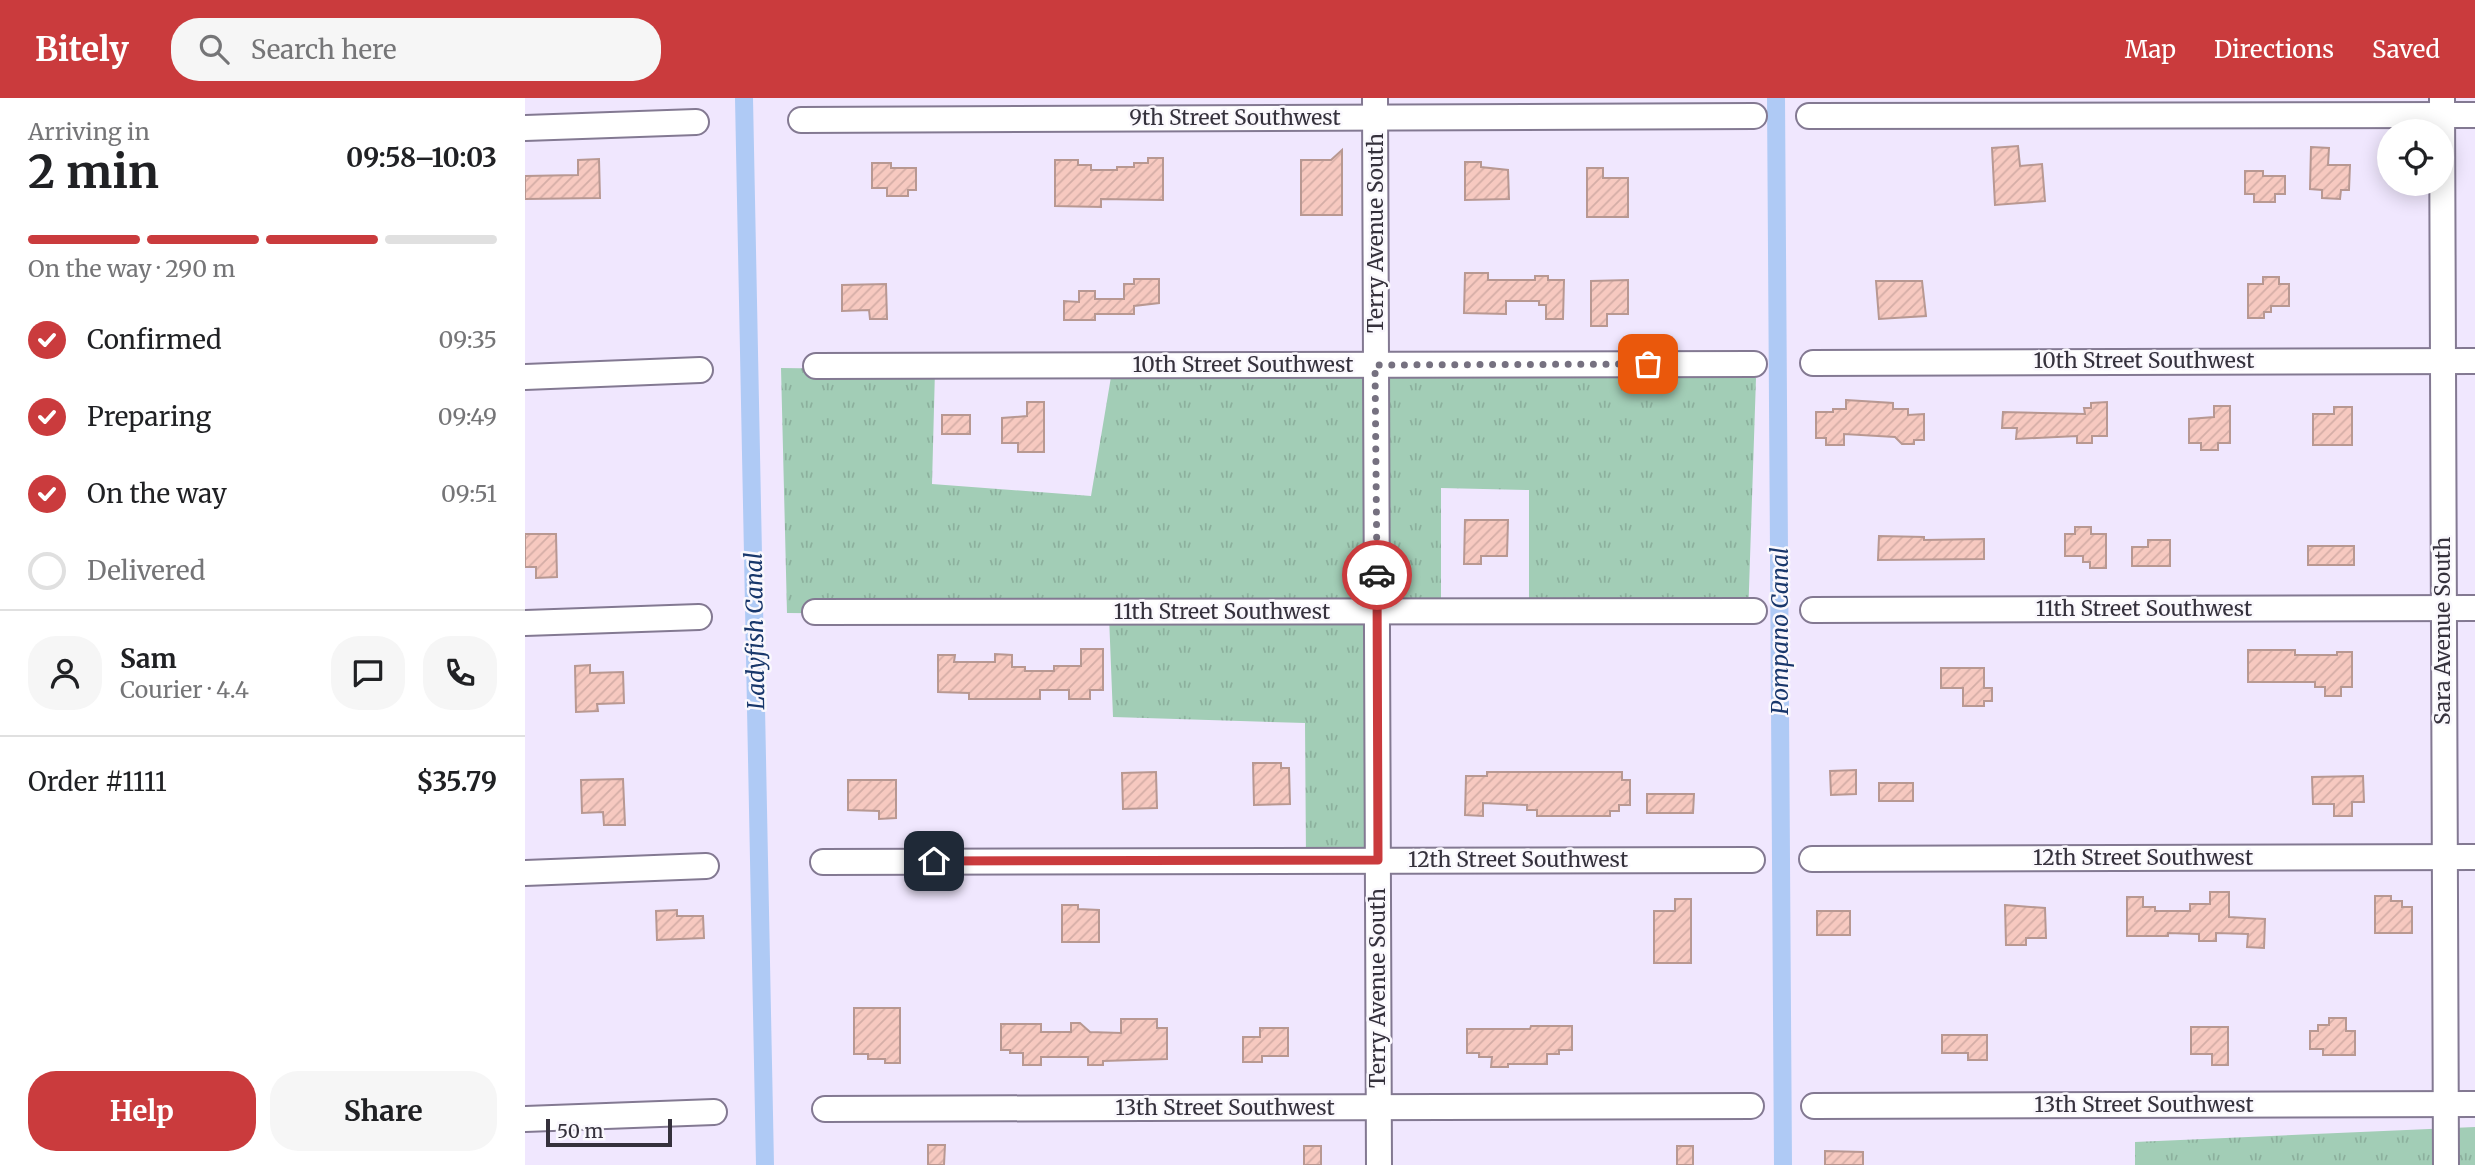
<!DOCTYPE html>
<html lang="en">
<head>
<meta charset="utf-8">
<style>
	:root { --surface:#fff; --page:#f6f6f6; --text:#202124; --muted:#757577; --line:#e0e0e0; --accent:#ca3b3d }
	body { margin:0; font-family:Merriweather,serif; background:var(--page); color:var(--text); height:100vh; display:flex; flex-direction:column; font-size:26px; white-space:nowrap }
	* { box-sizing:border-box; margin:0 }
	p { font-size:23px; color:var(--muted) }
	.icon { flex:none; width:38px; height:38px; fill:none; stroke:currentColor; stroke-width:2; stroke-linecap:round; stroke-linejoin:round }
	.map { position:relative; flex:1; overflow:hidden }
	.details { display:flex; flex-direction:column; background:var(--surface); width:525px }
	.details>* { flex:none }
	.fabs { position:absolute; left:1852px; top:21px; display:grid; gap:14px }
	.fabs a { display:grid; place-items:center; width:77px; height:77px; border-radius:50%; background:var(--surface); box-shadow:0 4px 18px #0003; font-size:35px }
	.scale { position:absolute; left:21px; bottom:18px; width:126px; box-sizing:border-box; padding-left:7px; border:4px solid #35313c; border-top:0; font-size:19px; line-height:24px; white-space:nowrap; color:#35313c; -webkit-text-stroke:5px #faf8fd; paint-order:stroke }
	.pin { position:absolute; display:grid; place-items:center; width:60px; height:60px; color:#fff; margin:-30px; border-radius:14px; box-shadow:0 4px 10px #0006 }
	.courier { position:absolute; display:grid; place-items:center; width:70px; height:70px; margin:-35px; border:5px solid #ca3b3d; border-radius:50%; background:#fff; color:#222; box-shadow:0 2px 9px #0007 }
	.head em { font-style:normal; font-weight:700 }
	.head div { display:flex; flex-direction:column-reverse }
	.head { display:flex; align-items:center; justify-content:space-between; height:119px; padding:0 28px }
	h1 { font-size:46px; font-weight:700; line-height:52px }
	.bar { display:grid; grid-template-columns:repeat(4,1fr); gap:10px 7px; align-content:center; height:84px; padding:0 28px }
	.bar i { height:9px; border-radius:5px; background:var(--line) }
	.bar .on { background:var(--accent) }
	.bar p { grid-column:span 4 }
	.line { display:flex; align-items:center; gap:18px; padding:0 28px; border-top:2px solid var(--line) }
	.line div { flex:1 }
	.round { display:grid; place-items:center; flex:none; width:74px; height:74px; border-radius:28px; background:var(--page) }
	ol { padding:0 28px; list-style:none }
	li { display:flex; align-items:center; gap:21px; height:77px }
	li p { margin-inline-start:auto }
	li .icon { padding:7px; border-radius:50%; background:var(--accent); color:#fff; stroke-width:4 }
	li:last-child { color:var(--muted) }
	li i { width:38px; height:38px; border:4px solid var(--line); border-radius:50% }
	.cta { display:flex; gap:14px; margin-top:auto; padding:14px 28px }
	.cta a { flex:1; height:80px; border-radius:28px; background:var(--accent); color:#fff; font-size:28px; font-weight:700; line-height:80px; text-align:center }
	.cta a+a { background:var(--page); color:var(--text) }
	header { display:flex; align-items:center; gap:42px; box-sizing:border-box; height:98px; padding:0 35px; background:var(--accent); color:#fff }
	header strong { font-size:33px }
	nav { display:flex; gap:38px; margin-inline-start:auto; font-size:24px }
	.search { width:490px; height:63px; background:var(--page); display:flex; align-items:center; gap:18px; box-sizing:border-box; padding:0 24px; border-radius:28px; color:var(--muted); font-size:26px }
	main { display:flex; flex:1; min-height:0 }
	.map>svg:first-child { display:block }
	.grass { fill:url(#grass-tufts) }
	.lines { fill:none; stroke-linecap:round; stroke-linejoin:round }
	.canal { stroke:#afcaf5; stroke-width:18 }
	.building { fill:url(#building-hatch); stroke:#b89892; stroke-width:2 }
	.minor-casing { stroke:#837992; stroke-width:28 }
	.minor { stroke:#fff; stroke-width:24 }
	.done { stroke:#767180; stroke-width:7; stroke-dasharray:0 12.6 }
	.route { stroke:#ca3b3d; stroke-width:9 }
	.labels { text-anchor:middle; stroke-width:5; stroke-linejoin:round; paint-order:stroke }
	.street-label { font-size:21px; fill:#35313c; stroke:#faf8fd }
	.water-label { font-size:23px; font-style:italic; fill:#18376b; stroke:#faf8fd }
</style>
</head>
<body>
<header>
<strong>Bitely</strong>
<div class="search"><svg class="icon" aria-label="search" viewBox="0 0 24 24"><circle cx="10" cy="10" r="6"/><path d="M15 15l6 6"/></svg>Search here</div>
<nav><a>Map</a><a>Directions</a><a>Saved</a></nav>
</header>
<main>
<section class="details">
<div class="head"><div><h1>2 min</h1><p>Arriving in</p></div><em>09:58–10:03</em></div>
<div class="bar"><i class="on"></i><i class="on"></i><i class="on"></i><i></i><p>On the way · 290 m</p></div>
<ol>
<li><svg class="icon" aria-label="check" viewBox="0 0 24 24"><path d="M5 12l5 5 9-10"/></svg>Confirmed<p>09:35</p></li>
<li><svg class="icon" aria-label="check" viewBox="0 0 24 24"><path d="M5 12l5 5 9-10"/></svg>Preparing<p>09:49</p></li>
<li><svg class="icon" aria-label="check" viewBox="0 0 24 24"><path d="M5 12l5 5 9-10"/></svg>On the way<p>09:51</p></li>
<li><i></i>Delivered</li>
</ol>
<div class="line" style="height:126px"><a class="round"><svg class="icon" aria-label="person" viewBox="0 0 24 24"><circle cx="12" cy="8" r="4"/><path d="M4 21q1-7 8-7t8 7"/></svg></a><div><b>Sam</b><p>Courier · 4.4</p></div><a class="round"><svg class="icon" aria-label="chat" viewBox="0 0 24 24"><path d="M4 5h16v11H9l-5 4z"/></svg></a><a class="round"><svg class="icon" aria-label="phone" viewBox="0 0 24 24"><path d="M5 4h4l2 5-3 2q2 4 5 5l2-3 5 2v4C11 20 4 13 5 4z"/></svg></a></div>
<div class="line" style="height:91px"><div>Order #1111</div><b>$35.79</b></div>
<div class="cta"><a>Help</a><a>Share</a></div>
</section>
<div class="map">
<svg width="1950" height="1067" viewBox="0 0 1950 1067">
	<defs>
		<pattern id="grass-tufts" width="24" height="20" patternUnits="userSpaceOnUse" patternTransform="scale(1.75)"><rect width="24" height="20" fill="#a2cdb6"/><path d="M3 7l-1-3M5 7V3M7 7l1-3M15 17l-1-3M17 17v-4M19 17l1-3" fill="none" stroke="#8cb09d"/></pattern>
		<pattern id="building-hatch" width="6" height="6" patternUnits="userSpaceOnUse" patternTransform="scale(1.75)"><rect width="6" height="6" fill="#f7c9c0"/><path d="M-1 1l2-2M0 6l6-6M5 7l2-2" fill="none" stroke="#d4ada6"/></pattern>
	</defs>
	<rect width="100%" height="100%" fill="#f0e7fe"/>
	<g class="grass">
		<path d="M 589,261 L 1231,280 L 1223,521 L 1004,516 L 1004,392 L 916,390 L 916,510 L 852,511 L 852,768 L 781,762 L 780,625 L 588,619 L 584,518 L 262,515 L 256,270 L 410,272 L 407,386 L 566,398 Z"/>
		<path d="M 1950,1029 L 1950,1067 L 1610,1067 L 1610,1044 Z"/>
	</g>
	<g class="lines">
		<g class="canal">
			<path d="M 219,0 L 240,1067"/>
			<path d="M 1251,0 L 1258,1067"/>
		</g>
	</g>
	<g class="building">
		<path d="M 1493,48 L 1495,68 L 1517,66 L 1520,103 L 1470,107 L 1467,50 Z"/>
		<path d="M 1786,49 L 1804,50 L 1803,67 L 1825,67 L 1824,92 L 1816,92 L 1815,101 L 1797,100 L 1797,92 L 1785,91 Z"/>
		<path d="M 817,52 L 817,117 L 776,117 L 776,62 L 806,62 Z"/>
		<path d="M 623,60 L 638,60 L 638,102 L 576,101 L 576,109 L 530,108 L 530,62 L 553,62 L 553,67 L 566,67 L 566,72 L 592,72 L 592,69 L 609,69 L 609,65 L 623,65 Z"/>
		<path d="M 74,61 L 75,100 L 0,101 L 0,78 L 53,77 L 53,62 Z"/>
		<path d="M 940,64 L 956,64 L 956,69 L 983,72 L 984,101 L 940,102 Z"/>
		<path d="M 347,65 L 366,65 L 366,70 L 391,70 L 391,92 L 383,92 L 383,98 L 362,98 L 362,90 L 347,90 Z"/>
		<path d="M 1062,70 L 1078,70 L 1078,80 L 1103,80 L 1103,119 L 1062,119 Z"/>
		<path d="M 1720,73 L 1738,73 L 1738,78 L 1760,78 L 1760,96 L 1750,96 L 1750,104 L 1729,104 L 1729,96 L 1720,96 Z"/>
		<path d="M 940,175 L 963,175 L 963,182 L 1010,182 L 1010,178 L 1023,178 L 1023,182 L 1039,182 L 1038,221 L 1021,221 L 1021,207 L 1014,207 L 1014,203 L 981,203 L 981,216 L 939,215 Z"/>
		<path d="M 1738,179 L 1754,179 L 1754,186 L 1764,186 L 1764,208 L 1746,208 L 1746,214 L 1739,214 L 1739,220 L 1723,220 L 1723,186 L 1738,186 Z"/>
		<path d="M 609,181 L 634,181 L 634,205 L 609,208 L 609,216 L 570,216 L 570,222 L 539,222 L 539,203 L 554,204 L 554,193 L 570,193 L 570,201 L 599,201 L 599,186 L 609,186 Z"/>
		<path d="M 1103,182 L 1103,216 L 1082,216 L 1082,228 L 1066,228 L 1066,183 Z"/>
		<path d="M 1351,183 L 1397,183 L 1401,218 L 1354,221 Z"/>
		<path d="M 361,186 L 362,221 L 345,221 L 344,212 L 317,213 L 317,187 Z"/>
		<path d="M 1321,302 L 1368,305 L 1368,311 L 1383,311 L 1383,317 L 1399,316 L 1399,342 L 1389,342 L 1389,346 L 1377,346 L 1370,339 L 1319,336 L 1319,347 L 1301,347 L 1301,340 L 1291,340 L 1291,314 L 1308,314 L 1308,311 L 1321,311 Z"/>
		<path d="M 502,304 L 519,304 L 519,354 L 493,354 L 493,345 L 477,345 L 477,320 L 502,318 Z"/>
		<path d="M 1582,304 L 1582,338 L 1567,338 L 1567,345 L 1552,345 L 1552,338 L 1491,341 L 1492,330 L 1477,330 L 1478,314 L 1560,316 L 1559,310 L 1566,310 L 1566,305 Z"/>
		<path d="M 1689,308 L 1705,308 L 1705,345 L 1693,345 L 1693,352 L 1676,352 L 1676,345 L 1664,345 L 1664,321 L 1689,319 Z"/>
		<path d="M 1809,309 L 1827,309 L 1827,347 L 1788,347 L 1788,316 L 1809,316 Z"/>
		<rect x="417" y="317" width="28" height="19"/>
		<path d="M 940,422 L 983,422 L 982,458 L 956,458 L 956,466 L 939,466 Z"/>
		<path d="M 1550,429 L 1566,429 L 1566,436 L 1581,436 L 1581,470 L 1565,470 L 1565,464 L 1558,464 L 1558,458 L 1540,458 L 1540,436 L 1550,436 Z"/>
		<path d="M 0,436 L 31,436 L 32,479 L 11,480 L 11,469 L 0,469 Z"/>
		<path d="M 1354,438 L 1399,439 L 1399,442 L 1459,441 L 1459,461 L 1353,462 Z"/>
		<path d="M 1623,442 L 1645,442 L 1645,468 L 1607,468 L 1607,449 L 1623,449 Z"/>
		<rect x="1783" y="448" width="46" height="19"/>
		<path d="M 556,551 L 578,551 L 578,592 L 565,592 L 565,601 L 544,601 L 544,592 L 515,592 L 515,601 L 444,601 L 444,595 L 413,594 L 413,557 L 430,557 L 429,564 L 470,564 L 470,556 L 487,557 L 487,569 L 500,569 L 500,573 L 529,573 L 529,568 L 556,568 Z"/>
		<path d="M 1723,552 L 1770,552 L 1770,557 L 1812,557 L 1812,554 L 1827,554 L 1827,589 L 1816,589 L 1816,598 L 1800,598 L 1800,589 L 1790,589 L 1790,584 L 1723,584 Z"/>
		<path d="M 65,567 L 65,575 L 98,574 L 99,605 L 72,606 L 73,613 L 51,614 L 50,568 Z"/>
		<path d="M 1416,570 L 1459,570 L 1459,590 L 1467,590 L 1467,603 L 1459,603 L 1459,608 L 1438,608 L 1438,590 L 1416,590 Z"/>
		<path d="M 728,665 L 756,665 L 756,670 L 764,670 L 765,706 L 729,707 Z"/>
		<path d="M 1331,672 L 1331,696 L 1306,697 L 1305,673 Z"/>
		<path d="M 631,674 L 632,710 L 598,711 L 597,675 Z"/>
		<path d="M 962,674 L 1097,674 L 1097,682 L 1105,682 L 1105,707 L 1094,707 L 1094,713 L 1085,713 L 1085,718 L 1012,718 L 1012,712 L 1002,712 L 1002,707 L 958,705 L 958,718 L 940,717 L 941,678 L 962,678 Z"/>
		<path d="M 1838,678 L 1839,704 L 1827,704 L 1827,718 L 1809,718 L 1809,706 L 1788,706 L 1787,679 Z"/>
		<path d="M 98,681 L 100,727 L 79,727 L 78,714 L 57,715 L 56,682 Z"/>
		<path d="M 323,682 L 371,682 L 371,720 L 354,721 L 354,713 L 323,712 Z"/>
		<rect x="1354" y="685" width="34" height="18"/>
		<path d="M 1122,696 L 1169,696 L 1168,715 L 1122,715 Z"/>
		<path d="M 1685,794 L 1704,794 L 1704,819 L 1740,821 L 1739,850 L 1722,849 L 1723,836 L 1691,835 L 1691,843 L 1674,843 L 1674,836 L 1643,835 L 1643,838 L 1602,838 L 1602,799 L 1618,799 L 1618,809 L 1630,809 L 1630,813 L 1665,813 L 1665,806 L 1685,806 Z"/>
		<path d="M 1850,798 L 1866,798 L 1866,803 L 1877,803 L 1877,809 L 1887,809 L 1887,835 L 1850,835 Z"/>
		<path d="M 1150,801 L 1166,801 L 1166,865 L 1129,865 L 1129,813 L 1150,813 Z"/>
		<path d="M 537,807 L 553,807 L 553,811 L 574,812 L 574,844 L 537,844 Z"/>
		<path d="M 1480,807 L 1520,810 L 1521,840 L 1501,840 L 1501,847 L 1481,847 Z"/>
		<path d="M 152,812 L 152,818 L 178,818 L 179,840 L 132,842 L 131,813 Z"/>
		<rect x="1292" y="813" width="33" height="24"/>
		<path d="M 329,910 L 375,910 L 375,965 L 360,965 L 360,961 L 343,961 L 343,956 L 329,956 Z"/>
		<path d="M 1804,920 L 1821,920 L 1821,933 L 1830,933 L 1830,957 L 1798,957 L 1798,951 L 1785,951 L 1785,933 L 1793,933 L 1793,927 L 1804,927 Z"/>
		<path d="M 596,921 L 632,921 L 632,930 L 642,930 L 642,961 L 578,963 L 578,967 L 563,967 L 563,959 L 516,959 L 516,967 L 498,967 L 498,955 L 485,955 L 485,952 L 476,952 L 476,926 L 516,926 L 516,934 L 546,934 L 546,925 L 555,925 L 565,934 L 596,935 Z"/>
		<path d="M 1006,928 L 1047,928 L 1047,952 L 1034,952 L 1034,956 L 1022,956 L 1022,966 L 983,966 L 983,969 L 966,969 L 967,959 L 954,959 L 954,955 L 942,955 L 942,931 L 1005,931 Z"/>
		<path d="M 1666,929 L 1703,929 L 1703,967 L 1687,967 L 1687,956 L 1666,956 Z"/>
		<path d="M 735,930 L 763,930 L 763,958 L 737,958 L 737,964 L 718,964 L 718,939 L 735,939 Z"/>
		<path d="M 1417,937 L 1462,937 L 1462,962 L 1443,962 L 1443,955 L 1417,955 Z"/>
		<path d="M 403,1047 L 420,1047 L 419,1067 L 403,1067 Z"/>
		<rect x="779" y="1048" width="17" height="19"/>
		<rect x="1152" y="1048" width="16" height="19"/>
		<path d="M 1300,1053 L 1338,1054 L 1338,1067 L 1300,1067 Z"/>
	</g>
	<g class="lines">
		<g class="minor-casing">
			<g id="minor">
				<path d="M 850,0 L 854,1067"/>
				<path d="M 1917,0 L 1921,1067"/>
				<path d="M 1284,18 L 1950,17"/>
				<path d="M 276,22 L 1229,18"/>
				<path d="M 0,30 L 171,24"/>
				<path d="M 1288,265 L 1950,263"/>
				<path d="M 291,268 L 1229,266"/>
				<path d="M 0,279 L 175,272"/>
				<path d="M 1288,512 L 1950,510"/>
				<path d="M 290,514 L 1229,513"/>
				<path d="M 0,525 L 174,519"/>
				<path d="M 1287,761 L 1950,759"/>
				<path d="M 298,764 L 1227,762"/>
				<path d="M 0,775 L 181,768"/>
				<path d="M 1289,1008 L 1950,1006"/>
				<path d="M 300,1011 L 1226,1008"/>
				<path d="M 0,1021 L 189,1014"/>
			</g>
		</g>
		<use href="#minor" class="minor"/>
	</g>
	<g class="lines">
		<path class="done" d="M 852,477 L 850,267 L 1123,266"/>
		<path class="route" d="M 409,763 L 853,762 L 852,477"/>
	</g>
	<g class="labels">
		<g class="street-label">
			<text x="710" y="27">9th Street Southwest</text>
			<text transform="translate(851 135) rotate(-90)" y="7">Terry Avenue South</text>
			<text x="1619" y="270">10th Street Southwest</text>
			<text x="718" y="274">10th Street Southwest</text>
			<text x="1619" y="518">11th Street Southwest</text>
			<text x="697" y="521">11th Street Southwest</text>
			<text transform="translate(1918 533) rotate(-90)" y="7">Sara Avenue South</text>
			<text x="1618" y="767">12th Street Southwest</text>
			<text x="993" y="769">12th Street Southwest</text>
			<text transform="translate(853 890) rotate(-90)" y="7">Terry Avenue South</text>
			<text x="1619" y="1014">13th Street Southwest</text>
			<text x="700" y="1017">13th Street Southwest</text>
		</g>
		<g class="water-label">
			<text transform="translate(230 533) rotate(-91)" y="8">Ladyfish Canal</text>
			<text transform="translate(1255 533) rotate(-90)" y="8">Pompano Canal</text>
		</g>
	</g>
</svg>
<div class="fabs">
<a><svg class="icon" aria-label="locate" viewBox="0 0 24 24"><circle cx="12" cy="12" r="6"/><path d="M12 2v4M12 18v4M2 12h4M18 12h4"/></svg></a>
</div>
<div class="scale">50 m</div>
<div class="pin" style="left:1123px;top:266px;background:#ea580c"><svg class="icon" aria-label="bag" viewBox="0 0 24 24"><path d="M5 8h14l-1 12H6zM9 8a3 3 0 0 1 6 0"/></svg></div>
<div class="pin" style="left:409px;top:763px;background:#1f2937"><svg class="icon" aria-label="home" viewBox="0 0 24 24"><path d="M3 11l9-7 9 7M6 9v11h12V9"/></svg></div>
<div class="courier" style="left:852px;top:477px"><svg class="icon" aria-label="car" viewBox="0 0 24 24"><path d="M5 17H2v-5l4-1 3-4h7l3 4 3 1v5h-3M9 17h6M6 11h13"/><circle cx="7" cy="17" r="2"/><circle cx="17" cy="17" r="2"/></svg></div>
</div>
</main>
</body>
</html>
